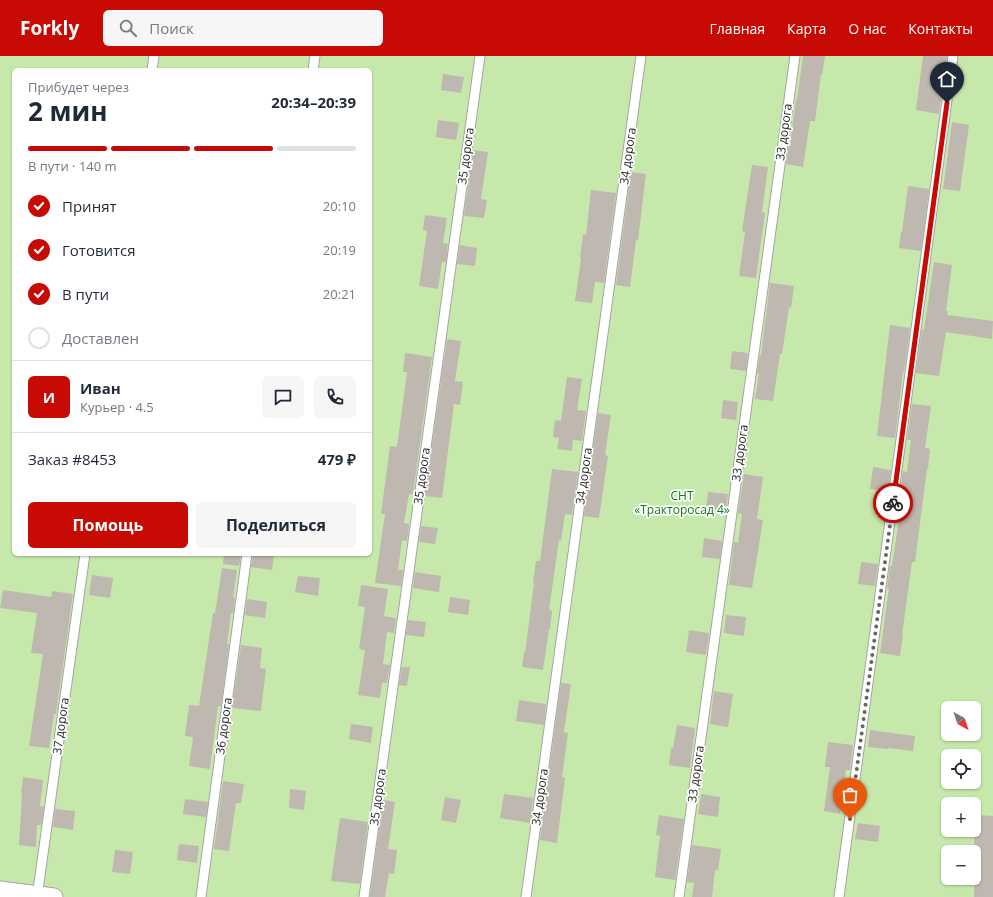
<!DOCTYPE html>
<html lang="ru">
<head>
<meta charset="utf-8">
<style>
	:root { --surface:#fff; --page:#f6f6f7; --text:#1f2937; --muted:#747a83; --line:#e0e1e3; --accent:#c80a04 }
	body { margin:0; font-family:"Open Sans",sans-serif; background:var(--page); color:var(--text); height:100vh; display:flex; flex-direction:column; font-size:15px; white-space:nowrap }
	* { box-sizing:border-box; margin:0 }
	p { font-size:13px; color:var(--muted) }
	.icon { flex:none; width:22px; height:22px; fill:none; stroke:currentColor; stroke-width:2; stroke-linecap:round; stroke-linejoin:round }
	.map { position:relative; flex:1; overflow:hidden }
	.drawer { position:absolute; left:12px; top:12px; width:360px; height:488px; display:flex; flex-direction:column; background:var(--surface); border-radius:6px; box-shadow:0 1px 3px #0004 }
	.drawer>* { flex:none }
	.needle { width:26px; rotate:140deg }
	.tools { position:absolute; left:941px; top:645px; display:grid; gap:8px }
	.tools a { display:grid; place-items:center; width:40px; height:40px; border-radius:6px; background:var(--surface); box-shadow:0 1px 3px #0004; font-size:20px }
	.pin { position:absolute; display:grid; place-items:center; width:34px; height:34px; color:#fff; margin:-41px -17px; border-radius:50% 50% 50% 0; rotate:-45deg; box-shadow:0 0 4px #0007 }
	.pin .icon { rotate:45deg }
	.courier { position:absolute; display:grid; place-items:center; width:40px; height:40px; margin:-20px; border:3px solid #c80a04; border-radius:50%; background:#fff; color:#222; box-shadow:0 1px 5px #0007 }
	.head em { font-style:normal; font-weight:700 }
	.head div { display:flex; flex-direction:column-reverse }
	.head { display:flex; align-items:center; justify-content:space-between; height:68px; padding:0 16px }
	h1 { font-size:26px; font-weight:700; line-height:30px }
	.bar { display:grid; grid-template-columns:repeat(4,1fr); gap:6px 4px; align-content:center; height:48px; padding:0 16px }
	.bar i { height:5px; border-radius:3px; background:var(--line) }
	.bar .current { background:var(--accent) }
	.bar p { grid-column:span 4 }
	.line { display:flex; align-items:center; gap:10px; padding:0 16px; border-top:1px solid var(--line) }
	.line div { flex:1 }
	.round { display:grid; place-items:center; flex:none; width:42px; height:42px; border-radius:6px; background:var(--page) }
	ol { padding:0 16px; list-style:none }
	li { display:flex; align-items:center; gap:12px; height:44px }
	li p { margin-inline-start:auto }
	li .icon { padding:4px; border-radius:50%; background:var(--accent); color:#fff; stroke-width:4 }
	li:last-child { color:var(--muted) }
	li i { width:22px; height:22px; border:2px solid var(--line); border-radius:50% }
	.button { display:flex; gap:8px; margin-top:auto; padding:8px 16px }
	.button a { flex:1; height:46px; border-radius:6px; background:var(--accent); color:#fff; font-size:16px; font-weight:700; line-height:46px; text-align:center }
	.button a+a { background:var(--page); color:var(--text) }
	header { display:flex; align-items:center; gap:24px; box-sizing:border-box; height:56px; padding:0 20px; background:var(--accent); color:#fff }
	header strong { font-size:19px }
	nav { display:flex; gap:22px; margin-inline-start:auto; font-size:14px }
	.search { width:280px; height:36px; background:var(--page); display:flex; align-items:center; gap:10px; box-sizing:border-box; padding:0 14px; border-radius:6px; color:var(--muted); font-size:15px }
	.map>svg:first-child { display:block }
	.grass { fill:#c7e8ab; fill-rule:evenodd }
	.building { fill:#bfb8b1 }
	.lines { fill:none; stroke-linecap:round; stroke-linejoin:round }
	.lane-casing { stroke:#a5a5a5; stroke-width:11 }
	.street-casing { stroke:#a5a5a5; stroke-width:19 }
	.lane { stroke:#fff; stroke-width:9 }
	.street { stroke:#fff; stroke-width:17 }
	.done { stroke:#676663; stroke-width:4; stroke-dasharray:0 7.2 }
	.route { stroke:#c80a04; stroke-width:5 }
	.labels { text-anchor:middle; stroke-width:3.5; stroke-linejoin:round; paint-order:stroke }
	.street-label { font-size:12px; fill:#1e1e1e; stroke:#fff }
	.park-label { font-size:12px; fill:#0e7a1a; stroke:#fff }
</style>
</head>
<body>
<header>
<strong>Forkly</strong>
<div class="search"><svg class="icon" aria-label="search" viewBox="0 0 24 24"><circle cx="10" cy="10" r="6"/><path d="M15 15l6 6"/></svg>Поиск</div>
<nav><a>Главная</a><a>Карта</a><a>О нас</a><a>Контакты</a></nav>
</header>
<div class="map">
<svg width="993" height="841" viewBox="0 0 993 841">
	<rect width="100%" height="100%" fill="#efece4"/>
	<path class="grass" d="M 0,0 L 993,0 L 993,841 L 0,841 ZM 14,14 L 370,14 L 370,498 L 14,498 ZM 948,652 L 974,652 L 974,678 L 948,678 ZM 948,700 L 974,700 L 974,726 L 948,726 ZM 948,748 L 974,748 L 974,774 L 948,774 ZM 948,796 L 974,796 L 974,822 L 948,822 Z"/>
	<g class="building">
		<path d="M 803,0 L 825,0 L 822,19 L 821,18 L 815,65 L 810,65 L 803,111 L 786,108 L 789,88 L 790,88 L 796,43 L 797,43 Z"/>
		<path d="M 923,0 L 947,0 L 939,58 L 916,54 Z"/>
		<path d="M 443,18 L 464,21 L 461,37 L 441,34 Z"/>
		<path d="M 438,64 L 459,67 L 456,84 L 436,81 Z"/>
		<path d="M 952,66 L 969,69 L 960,135 L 943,133 Z"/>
		<path d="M 473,94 L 488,96 L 481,143 L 487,144 L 484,162 L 464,160 Z"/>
		<path d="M 752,109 L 768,111 L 762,156 L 765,157 L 756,222 L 739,220 L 745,176 L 742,175 Z"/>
		<path d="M 631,116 L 646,118 L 638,184 L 636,184 L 630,231 L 616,229 Z"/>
		<path d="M 908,130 L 929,133 L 921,195 L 899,192 L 901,175 L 902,176 Z"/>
		<path d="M 591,134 L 616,137 L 604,227 L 595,226 L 592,247 L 575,245 L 581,203 L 580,202 L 583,178 L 586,179 Z"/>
		<path d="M 425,159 L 447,162 L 443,187 L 448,188 L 446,206 L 442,206 L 438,233 L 419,230 L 427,175 L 423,174 Z"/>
		<path d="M 460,189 L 477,192 L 475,210 L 457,208 Z"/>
		<path d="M 934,206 L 952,209 L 946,255 L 948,255 L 947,259 L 993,265 L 992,283 L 946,276 L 939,320 L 916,317 L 922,273 L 924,274 Z"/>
		<path d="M 770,227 L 794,230 L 791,252 L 789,251 L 782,298 L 780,298 L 773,345 L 755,343 L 759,317 L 757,317 L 760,299 L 761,299 Z"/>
		<path d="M 890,269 L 910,272 L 904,316 L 903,316 L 895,382 L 877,380 Z"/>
		<path d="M 447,283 L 461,285 L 455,325 L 463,326 L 460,349 L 454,348 L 442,442 L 425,440 Z"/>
		<path d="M 732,295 L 748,297 L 746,315 L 730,313 Z"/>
		<path d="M 405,297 L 432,301 L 413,438 L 409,438 L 404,467 L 409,468 L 407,485 L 402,484 L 398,514 L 403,514 L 401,530 L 375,527 L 385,458 L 381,458 L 390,390 L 397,391 L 407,316 L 403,316 Z"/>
		<path d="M 567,321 L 582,323 L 577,354 L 586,355 L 582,385 L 573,384 L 572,395 L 557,393 L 559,382 L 553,381 L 555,364 L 561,365 Z"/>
		<path d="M 723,344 L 738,346 L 736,364 L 721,362 Z"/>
		<path d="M 912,348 L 931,350 L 925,392 L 930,393 L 928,413 L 927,413 L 915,506 L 912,506 L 902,579 L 903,579 L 900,600 L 880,597 L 889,532 L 887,532 L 890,510 L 892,510 L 903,437 L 900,436 L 903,415 L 907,416 L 911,384 L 907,384 Z"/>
		<path d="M 598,357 L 611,359 L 605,399 L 608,400 L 599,462 L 584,460 Z"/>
		<path d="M 873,411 L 891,414 L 888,435 L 870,433 Z"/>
		<path d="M 552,413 L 578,416 L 572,459 L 565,458 L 561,485 L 559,484 L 549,554 L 552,555 L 550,574 L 549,573 L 543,614 L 522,611 L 524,597 L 525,597 L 534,527 L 533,527 L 536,505 L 540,505 Z"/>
		<path d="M 744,418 L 763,421 L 757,463 L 763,464 L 752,532 L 729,529 L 734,486 L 738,487 L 742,458 L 738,457 Z"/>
		<path d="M 708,436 L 728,438 L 726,455 L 706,453 Z"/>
		<path d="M 421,470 L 438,472 L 435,488 L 419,486 Z"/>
		<path d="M 704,482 L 722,485 L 720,503 L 702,501 Z"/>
		<path d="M 224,498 L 241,498 L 239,510 L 223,508 Z"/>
		<path d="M 253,498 L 274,498 L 272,514 L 251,511 Z"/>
		<path d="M 861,506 L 878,508 L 875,530 L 858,528 Z"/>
		<path d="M 222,512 L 237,514 L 233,541 L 235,542 L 233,558 L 231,557 L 227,588 L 229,588 L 221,650 L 218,650 L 210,713 L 189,710 L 193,681 L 185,680 L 189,649 L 199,650 L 213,557 L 215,557 Z"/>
		<path d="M 415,516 L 441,520 L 439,536 L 413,532 Z"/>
		<path d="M 92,519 L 113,522 L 110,542 L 89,539 Z"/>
		<path d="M 298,520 L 320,522 L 318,540 L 295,536 Z"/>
		<path d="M 361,529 L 388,533 L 384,560 L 396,562 L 394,577 L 387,576 L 383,608 L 390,609 L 387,627 L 382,627 L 380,642 L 358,639 L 365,594 L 359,593 L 365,551 L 358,550 Z"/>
		<path d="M 3,534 L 51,541 L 52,535 L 73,538 L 56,658 L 54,658 L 49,692 L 29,690 L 43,598 L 31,597 L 37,557 L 0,552 Z"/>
		<path d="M 450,541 L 470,544 L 468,559 L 448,556 Z"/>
		<path d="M 247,543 L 267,546 L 265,562 L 245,559 Z"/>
		<path d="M 726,559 L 746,561 L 744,580 L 724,577 Z"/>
		<path d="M 408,564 L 426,566 L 424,581 L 406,579 Z"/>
		<path d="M 689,574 L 709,577 L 706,599 L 686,596 Z"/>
		<path d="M 241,589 L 262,592 L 260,612 L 266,613 L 261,655 L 232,652 Z"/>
		<path d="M 402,611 L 410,611 L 407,630 L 399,629 Z"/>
		<path d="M 561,627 L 571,628 L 564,676 L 568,677 L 562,721 L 565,722 L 557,787 L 540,784 Z"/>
		<path d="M 714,635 L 733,638 L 728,671 L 710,668 Z"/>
		<path d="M 519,644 L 546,648 L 544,669 L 516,665 Z"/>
		<path d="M 351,668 L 373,671 L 371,687 L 349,683 Z"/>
		<path d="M 677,669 L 695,672 L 690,712 L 669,709 L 671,692 L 673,692 Z"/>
		<path d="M 870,674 L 915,680 L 913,695 L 888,692 L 888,693 L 868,691 Z"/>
		<path d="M 828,686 L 853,689 L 850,714 L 846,714 L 840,758 L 824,755 L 830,711 L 825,711 Z"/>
		<path d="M 23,721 L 43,724 L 40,750 L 44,751 L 41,769 L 37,769 L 36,791 L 19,789 L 22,738 L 21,738 Z"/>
		<path d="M 223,725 L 244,728 L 241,747 L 236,747 L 229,795 L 214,793 Z"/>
		<path d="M 290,733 L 306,735 L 304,754 L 289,752 Z"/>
		<path d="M 504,738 L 533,742 L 530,767 L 500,762 Z"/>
		<path d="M 701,738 L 720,741 L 718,761 L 698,758 Z"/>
		<path d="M 445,741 L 461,744 L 456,767 L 441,764 Z"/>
		<path d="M 185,743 L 208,746 L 206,761 L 183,758 Z"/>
		<path d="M 383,744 L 395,746 L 388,793 L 397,794 L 394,818 L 389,817 L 385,841 L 370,841 Z"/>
		<path d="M 55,753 L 75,755 L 73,774 L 53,771 Z"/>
		<path d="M 659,759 L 684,763 L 675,824 L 655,821 L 660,780 L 656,779 Z"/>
		<path d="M 978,759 L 993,760 L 993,841 L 974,841 L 974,786 Z"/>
		<path d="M 340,762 L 368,766 L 360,828 L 331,825 Z"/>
		<path d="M 858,767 L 880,770 L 878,786 L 855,783 Z"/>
		<path d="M 179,788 L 199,790 L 197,807 L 177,804 Z"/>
		<path d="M 692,789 L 721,793 L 718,814 L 715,814 L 712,841 L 692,841 L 694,827 L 687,826 Z"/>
		<path d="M 115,794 L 133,796 L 130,818 L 112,816 Z"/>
	</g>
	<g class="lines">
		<g class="lane-casing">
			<g id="lane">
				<path d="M 152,14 L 154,0"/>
				<path d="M 313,14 L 315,0"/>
				<path d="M 37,841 L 85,498"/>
				<path d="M 201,841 L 247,498"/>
				<path d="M 364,841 L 480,0"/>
				<path d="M 526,841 L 641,0"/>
				<path d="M 679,841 L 795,0"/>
				<path d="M 839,841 L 953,0"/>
			</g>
		</g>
		<g class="street-casing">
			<path id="street" d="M 0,834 L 54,841"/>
		</g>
		<use href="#lane" class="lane"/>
		<use href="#street" class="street"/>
	</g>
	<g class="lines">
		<path class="done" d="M 850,763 L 893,447"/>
		<path class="route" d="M 893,447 L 947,47"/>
	</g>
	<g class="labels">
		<g class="street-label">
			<text transform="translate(784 76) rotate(-82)" y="4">33 дорога</text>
			<text transform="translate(466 100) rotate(-82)" y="4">35 дорога</text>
			<text transform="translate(628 100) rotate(-82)" y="4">34 дорога</text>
			<text transform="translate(740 397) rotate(-82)" y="4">33 дорога</text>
			<text transform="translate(422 420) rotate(-82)" y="4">35 дорога</text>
			<text transform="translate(584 420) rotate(-82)" y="4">34 дорога</text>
			<text transform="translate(61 670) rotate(-82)" y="4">37 дорога</text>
			<text transform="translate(224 670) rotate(-82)" y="4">36 дорога</text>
			<text transform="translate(696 718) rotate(-82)" y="4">33 дорога</text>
			<text transform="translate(378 741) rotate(-82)" y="4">35 дорога</text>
			<text transform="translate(540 741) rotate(-82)" y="4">34 дорога</text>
		</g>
		<g class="park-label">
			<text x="682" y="444">СНТ<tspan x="682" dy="14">«Тракторосад 4»</tspan></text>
		</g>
	</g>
</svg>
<div class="tools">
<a><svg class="needle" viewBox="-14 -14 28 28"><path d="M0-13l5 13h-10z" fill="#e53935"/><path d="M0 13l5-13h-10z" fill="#747a83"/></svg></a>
<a><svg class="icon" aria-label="locate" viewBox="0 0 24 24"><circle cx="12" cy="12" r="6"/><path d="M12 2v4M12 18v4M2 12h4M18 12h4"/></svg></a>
<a>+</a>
<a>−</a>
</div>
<div class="pin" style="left:850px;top:763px;background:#ea580c"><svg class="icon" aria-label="bag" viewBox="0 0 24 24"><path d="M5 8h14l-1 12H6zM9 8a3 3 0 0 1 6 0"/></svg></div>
<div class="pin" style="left:947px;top:47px;background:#1f2937"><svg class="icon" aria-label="home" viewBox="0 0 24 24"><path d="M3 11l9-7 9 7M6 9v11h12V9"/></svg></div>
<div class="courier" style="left:893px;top:447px"><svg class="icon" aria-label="bike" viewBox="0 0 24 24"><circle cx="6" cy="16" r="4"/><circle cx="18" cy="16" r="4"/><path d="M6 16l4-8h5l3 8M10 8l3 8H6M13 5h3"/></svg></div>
<section class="drawer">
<div class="head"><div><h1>2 мин</h1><p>Прибудет через</p></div><em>20:34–20:39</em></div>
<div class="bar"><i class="current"></i><i class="current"></i><i class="current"></i><i></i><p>В пути · 140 m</p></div>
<ol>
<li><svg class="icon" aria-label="check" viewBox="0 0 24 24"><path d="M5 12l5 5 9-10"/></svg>Принят<p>20:10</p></li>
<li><svg class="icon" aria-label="check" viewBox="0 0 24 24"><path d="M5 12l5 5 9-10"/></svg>Готовится<p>20:19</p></li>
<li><svg class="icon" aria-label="check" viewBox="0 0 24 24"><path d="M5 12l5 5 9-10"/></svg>В пути<p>20:21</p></li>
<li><i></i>Доставлен</li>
</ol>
<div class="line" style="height:72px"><b class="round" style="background:var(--accent);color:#fff">И</b><div><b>Иван</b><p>Курьер · 4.5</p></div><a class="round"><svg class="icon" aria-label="chat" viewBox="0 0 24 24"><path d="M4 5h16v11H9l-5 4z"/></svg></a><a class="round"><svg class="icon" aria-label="phone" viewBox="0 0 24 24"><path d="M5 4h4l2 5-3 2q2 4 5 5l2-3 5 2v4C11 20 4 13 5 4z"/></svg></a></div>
<div class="line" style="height:52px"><div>Заказ #8453</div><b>479 ₽</b></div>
<div class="button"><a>Помощь</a><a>Поделиться</a></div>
</section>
</div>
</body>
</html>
